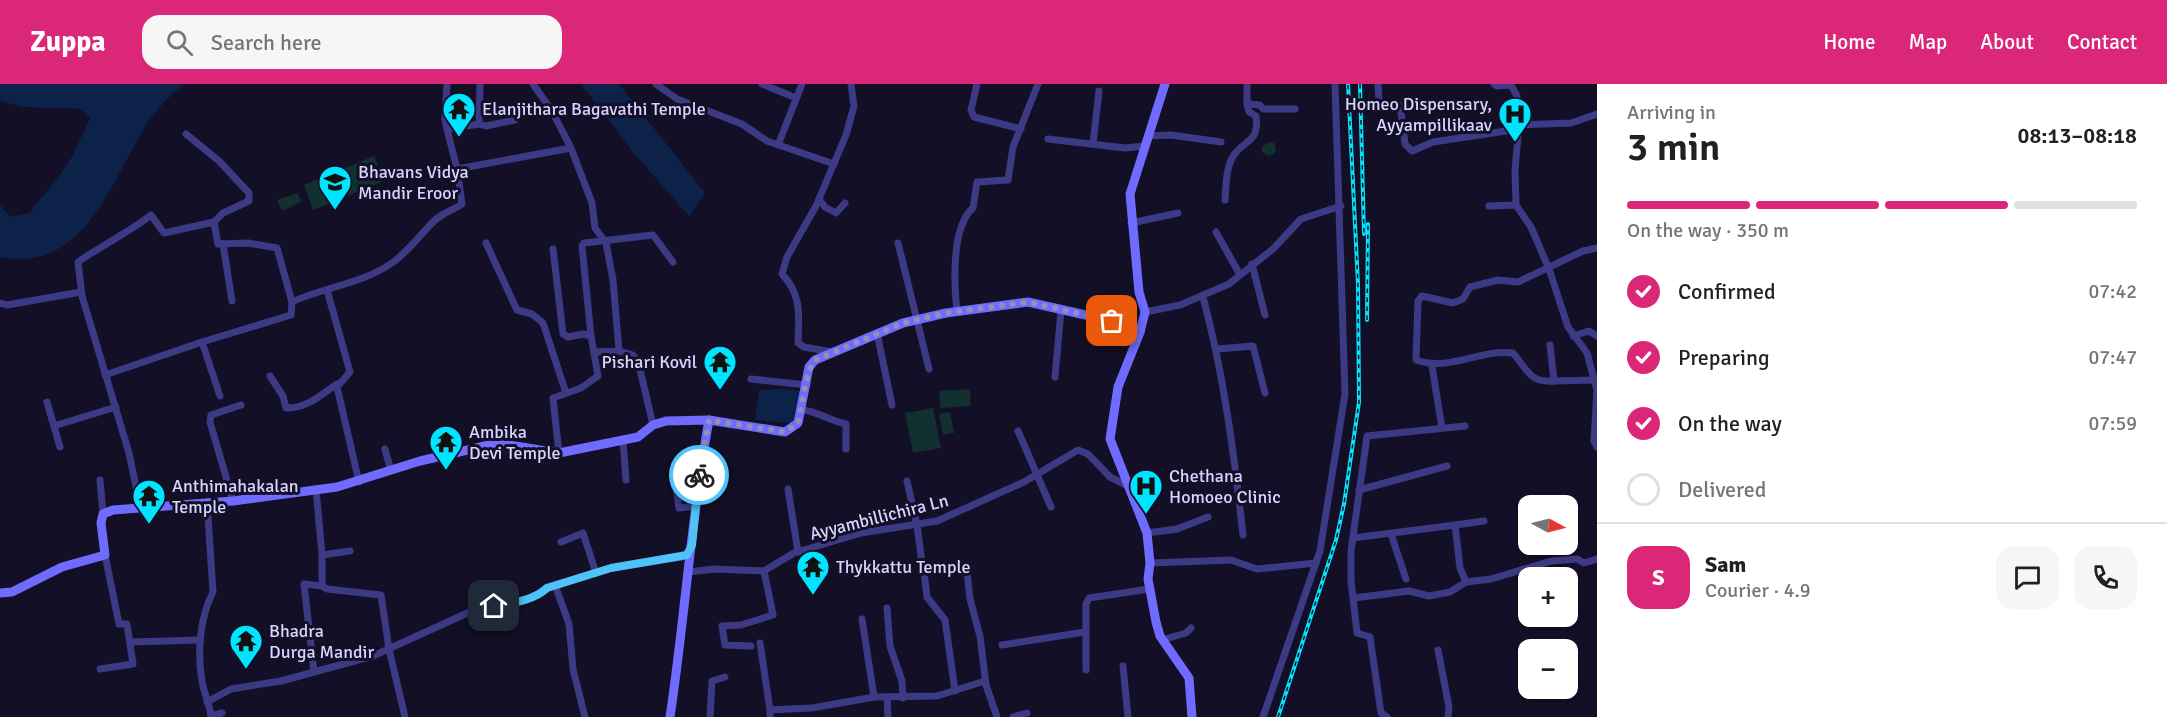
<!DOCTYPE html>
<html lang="en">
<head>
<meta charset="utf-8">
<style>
	:root { --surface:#fff; --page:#f6f6f6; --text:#202124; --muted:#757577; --line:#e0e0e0; --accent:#db2777 }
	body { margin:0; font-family:Signika,sans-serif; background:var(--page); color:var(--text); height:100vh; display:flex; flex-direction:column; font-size:22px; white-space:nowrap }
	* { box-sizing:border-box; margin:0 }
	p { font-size:20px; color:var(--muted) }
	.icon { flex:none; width:33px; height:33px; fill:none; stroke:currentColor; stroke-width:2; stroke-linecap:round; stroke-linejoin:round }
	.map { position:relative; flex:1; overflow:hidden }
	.sheet { display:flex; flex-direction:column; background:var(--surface); width:570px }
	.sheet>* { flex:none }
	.needle { width:39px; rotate:97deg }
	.buttons { position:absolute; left:1518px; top:411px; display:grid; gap:12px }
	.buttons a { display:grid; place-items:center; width:60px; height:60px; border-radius:12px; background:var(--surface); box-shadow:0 2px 4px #0004; font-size:30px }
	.pin { position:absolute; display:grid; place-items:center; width:51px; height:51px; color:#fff; margin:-26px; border-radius:12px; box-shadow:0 3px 9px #0006 }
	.courier { position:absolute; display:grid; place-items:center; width:60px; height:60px; margin:-30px; border:4px solid #4fc3f7; border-radius:50%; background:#fff; color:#222; box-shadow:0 2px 8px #0007 }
	.headline em { font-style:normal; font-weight:600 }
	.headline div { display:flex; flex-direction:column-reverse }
	.headline { display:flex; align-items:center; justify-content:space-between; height:102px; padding:0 30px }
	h1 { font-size:39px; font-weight:600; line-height:45px }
	.bar { display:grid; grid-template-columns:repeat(4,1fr); gap:9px 6px; align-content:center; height:72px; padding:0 30px }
	.bar i { height:8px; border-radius:4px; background:var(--line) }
	.bar .current { background:var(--accent) }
	.bar p { grid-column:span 4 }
	.line { display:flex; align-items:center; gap:15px; padding:0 30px; border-top:2px solid var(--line) }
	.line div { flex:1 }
	.round { display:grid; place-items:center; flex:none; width:63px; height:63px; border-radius:18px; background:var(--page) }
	ol { padding:0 30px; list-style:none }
	li { display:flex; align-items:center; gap:18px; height:66px }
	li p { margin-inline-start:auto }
	li .icon { padding:6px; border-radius:50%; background:var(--accent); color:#fff; stroke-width:4 }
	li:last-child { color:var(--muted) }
	li i { width:33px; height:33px; border:3px solid var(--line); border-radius:50% }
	header { display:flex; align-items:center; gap:36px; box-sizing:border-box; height:84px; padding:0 30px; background:var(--accent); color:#fff }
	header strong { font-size:28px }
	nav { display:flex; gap:33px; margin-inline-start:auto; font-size:21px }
	.search { width:420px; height:54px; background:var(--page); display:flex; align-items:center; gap:15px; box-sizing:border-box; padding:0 21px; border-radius:18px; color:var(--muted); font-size:22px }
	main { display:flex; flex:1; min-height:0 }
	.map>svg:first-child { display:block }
	.green { fill:#12302f }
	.water { fill:#0c2248 }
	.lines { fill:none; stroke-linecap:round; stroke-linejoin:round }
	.street { stroke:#3d3a85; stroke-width:7 }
	.secondary { stroke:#6f6bff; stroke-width:9 }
	.rail-casing { stroke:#00e5ff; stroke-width:4 }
	.rail { stroke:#130f26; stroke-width:1.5; stroke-dasharray:4.5; stroke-linecap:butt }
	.done { stroke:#948fb3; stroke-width:6; stroke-dasharray:0 10.8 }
	.route { stroke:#4fc3f7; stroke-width:8 }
	.labels { text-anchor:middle; stroke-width:6; stroke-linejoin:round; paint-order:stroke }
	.poi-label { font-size:18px; fill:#d9d4ff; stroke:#130f26; text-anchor:start }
	.street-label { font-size:18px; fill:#d9d4ff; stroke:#130f26 }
</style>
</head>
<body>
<header>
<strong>Zuppa</strong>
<div class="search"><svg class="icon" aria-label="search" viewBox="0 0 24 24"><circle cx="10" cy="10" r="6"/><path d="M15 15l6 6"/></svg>Search here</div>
<nav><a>Home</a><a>Map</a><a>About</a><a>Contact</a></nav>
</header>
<main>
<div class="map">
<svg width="1597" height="633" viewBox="0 0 1597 633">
	<rect width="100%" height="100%" fill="#130f26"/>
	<g class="green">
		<path d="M 1269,58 L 1274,59 L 1276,66 L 1274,70 L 1268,72 L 1262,68 L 1262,63 Z"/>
		<path d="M 374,72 L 384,97 L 313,126 L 304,101 Z"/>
		<path d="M 298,109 L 301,118 L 282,127 L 277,116 Z"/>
		<path d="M 970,305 L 971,322 L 940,324 L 939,307 Z"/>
		<path d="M 933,324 L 941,364 L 913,369 L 905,329 Z"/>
		<path d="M 950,328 L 954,349 L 943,351 L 939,330 Z"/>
	</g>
	<g class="water">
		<path d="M 0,0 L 183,0 C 171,12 157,24 148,38 C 112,94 86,190 0,173 L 0,121 L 11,133 L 29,129 L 52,101 L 72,73 L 90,34 L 81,25 L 23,23 L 0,17 Z"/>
		<path d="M 581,0 L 619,0 L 705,109 L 689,132 L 631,66 Z"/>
		<path d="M 781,305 L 800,307 C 803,318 800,332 791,339 L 755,336 L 759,306 Z"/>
	</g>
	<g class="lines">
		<g class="street">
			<path d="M 447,0 L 445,35 L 447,45"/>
			<path d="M 533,0 L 552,27 L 571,64 L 592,119 L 595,144 L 606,159 L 613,196 L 619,267 L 633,271 L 638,277 L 653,341"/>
			<path d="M 656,0 L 677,15 L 742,40 L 767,57 L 834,80"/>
			<path d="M 762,0 L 796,14"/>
			<path d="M 977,0 L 971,26 L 974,33 L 1021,45"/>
			<path d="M 1247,0 L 1247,20 L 1260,21 L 1263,25 L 1295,25"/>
			<path d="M 1378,0 L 1379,15 L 1385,22 L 1400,21 L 1405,60 L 1412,67 L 1433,58 L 1519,45"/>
			<path d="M 1494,0 L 1497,2 L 1511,1 L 1517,12 L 1519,41 L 1515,86 L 1516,121 L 1531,143 L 1549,185 L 1568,243 L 1587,269 L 1597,306 L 1594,357 L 1597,363"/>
			<path d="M 479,40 L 486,42 L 515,36"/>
			<path d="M 1519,41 L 1571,39 L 1597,30"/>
			<path d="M 186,50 L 219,77 L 249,109 L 249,117 L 223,129 L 214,138"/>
			<path d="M 1148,52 L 1171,51 L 1221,58"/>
			<path d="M 1048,55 L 1125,64 L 1144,62"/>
			<path d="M 1093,60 L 1099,7"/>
			<path d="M 778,61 L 802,0"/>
			<path d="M 457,85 L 447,45 L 479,40 L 480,0"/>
			<path d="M 819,115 L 825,123 L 836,129 L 845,119"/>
			<path d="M 1225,116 C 1226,102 1226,86 1232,74 C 1242,55 1260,61 1256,32 L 1249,28 L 1247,20"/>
			<path d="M 1489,122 L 1516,121"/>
			<path d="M 1131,139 L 1178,129"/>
			<path d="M 1216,148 L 1239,189"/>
			<path d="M 486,159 L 517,226 L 532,230 L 543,239 L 566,309"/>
			<path d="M 898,159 L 929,285"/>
			<path d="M 223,160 L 232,217"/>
			<path d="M 553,165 L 563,250 L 568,253 L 583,250 L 591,252"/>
			<path d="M 1252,180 L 1265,231"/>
			<path d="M 327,206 L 350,288 L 337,303 L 359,398"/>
			<path d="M 1203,213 C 1224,291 1234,370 1243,451"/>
			<path d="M 0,219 L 7,221 L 81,208"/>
			<path d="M 957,228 C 954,200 951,143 973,124 L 977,98 L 1008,96 L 1013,63 L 1038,0"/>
			<path d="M 1145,228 L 1180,221 L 1229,200 L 1273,165 L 1301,135 L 1341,122"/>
			<path d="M 877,249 L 892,321"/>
			<path d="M 1573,252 L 1589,247 L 1597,252"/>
			<path d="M 1550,261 L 1554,297 L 1595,296"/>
			<path d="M 1217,265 L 1253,262 L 1265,309"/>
			<path d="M 594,268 L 619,267"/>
			<path d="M 832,268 L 804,263 L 798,259 C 799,232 802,211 782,190 L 787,173 L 816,122 L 846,51 L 854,22 L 851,0"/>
			<path d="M 1432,282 L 1442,344"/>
			<path d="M 105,291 L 202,258"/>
			<path d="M 270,292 L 283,312 L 286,324 C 306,325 321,311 337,300"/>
			<path d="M 1055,293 L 1061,226"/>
			<path d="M 751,295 L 807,301"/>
			<path d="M 1554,297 C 1529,299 1528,286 1513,269 C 1478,265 1450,288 1416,276 L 1418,217 L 1422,212 L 1453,219 L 1463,215 L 1470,203 L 1498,196 L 1518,198 L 1583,167 L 1597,164"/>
			<path d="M 220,312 L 202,258 L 291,231 L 292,218"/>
			<path d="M 47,318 L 60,363"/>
			<path d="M 802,326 C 817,327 830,337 846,340 L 846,365"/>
			<path d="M 54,342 L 116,323"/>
			<path d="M 1018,347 L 1051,423"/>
			<path d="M 623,357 L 626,396"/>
			<path d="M 385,365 L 391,387"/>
			<path d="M 559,369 L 553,314 L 581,304 L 598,292 L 591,252 L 582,162 L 584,159 L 653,151 L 673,178"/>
			<path d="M 100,396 L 103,430"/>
			<path d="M 907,397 L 917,441 L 923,486 L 961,484 L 967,487 L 970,515 L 980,552 L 986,601 L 997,633"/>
			<path d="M 676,404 L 679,424 L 696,422"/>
			<path d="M 316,405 L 322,471"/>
			<path d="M 788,405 L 798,468"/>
			<path d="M 1359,406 L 1447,382"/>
			<path d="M 233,417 L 210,338 L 211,331 L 241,321"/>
			<path d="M 207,418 L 213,508 C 200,533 197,569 202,597 C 204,610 210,620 211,633"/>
			<path d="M 140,422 L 129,369 L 82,212 L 78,178 C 102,161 128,149 151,131 L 164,149 L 214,138 L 218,160 L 248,159 L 277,164 L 292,218 C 324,203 362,200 392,179 C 409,167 420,151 434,137 C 442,129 454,126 462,120 L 457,85 L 571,64"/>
			<path d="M 1455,441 L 1484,437"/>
			<path d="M 1147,449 L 1177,445 L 1208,433"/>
			<path d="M 1391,450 L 1406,495"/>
			<path d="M 1353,454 L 1455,441 L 1460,484 L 1466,498"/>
			<path d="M 561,458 L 583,449 L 596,489"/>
			<path d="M 350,467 L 322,471 L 322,502 L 327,505 L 381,511 L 389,565 L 405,633"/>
			<path d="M 1150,479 L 1231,476 L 1257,485 L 1316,479"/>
			<path d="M 689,488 L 714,485 L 764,487 L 794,469 L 861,449 L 937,437 L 1024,398 L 1078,366 L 1088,370 L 1110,393 L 1128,402"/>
			<path d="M 924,488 L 927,513 L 945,536 L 955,607"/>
			<path d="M 555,501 L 569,540 L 573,585 L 585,633"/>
			<path d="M 1354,514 L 1409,507 L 1429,512 L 1450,508 L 1466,498 L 1491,495 L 1551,477 L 1577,475 L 1584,479 L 1597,475"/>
			<path d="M 887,524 L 890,562 L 902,597 L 903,614"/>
			<path d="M 862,535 L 874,613"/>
			<path d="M 1162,556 L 1186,549 L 1191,544"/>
			<path d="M 130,558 L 200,556"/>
			<path d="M 760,559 L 770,626"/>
			<path d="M 1002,561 L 1085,548"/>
			<path d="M 751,562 L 725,561 L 722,542 L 741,541 L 773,531 L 764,487"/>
			<path d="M 1438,566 L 1449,623 L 1448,633"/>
			<path d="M 1123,582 L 1128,633"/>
			<path d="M 100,585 L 133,580 L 127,540 L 119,540 L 105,471"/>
			<path d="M 1086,586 L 1086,520 L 1089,514 L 1149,505"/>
			<path d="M 314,588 L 304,500 L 322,502"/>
			<path d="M 887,613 L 888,633"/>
			<path d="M 207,618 L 231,605 L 281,597 L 373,572 L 485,521 L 522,516 L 540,510 L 547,503 L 611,484 L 682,473 L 690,466"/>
			<path d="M 211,632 L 222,629"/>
			<path d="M 710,633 L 712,597 L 725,593"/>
			<path d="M 770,633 L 770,626 L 812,624 L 874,613 L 937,612 L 985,597"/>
			<path d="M 1013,633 L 1027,629"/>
			<path d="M 1263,633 L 1320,467 L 1345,310 L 1335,0"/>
			<path d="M 1387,633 L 1381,629 L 1370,553 L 1357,549 L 1351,497 L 1351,467 L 1367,352 L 1465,342"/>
		</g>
		<g class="secondary">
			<path d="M 1165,0 L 1130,110 L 1139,208 L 1145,228 L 1140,248 L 1118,303 L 1110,355 L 1147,449 L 1150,479 L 1148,495 L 1156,538 L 1160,552 L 1189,594 L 1192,633"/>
			<path d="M 0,509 L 12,508 L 62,483 L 105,471 L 101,439 L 103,430 L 113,426 L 233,417 L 337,403 L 420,377 L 489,361 L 509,361 L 559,369 L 638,353 L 653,341 L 666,337 L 709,336 L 785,348 L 798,339 L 809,283 L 815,276 L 903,239 L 946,229 L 1028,218 L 1112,237 L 1140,248"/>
			<path d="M 670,633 C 685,534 691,434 709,336"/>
		</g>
		<g class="rail-casing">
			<g id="rail">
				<path d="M 1360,0 L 1364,150"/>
				<path d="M 1367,236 L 1368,140"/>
				<path d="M 1278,633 L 1336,456 L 1344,420 L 1359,318 L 1358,200 L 1348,0"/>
			</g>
		</g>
		<use href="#rail" class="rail"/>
	</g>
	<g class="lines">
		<path class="done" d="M 699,391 L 709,336 L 785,348 L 798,339 C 802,323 806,286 815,276 L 903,239 L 946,229 L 1028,218 L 1112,237"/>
		<path class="route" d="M 494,522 C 512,519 533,517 547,504 L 611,484 L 687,471 L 692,461 L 699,391"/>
	</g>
	<defs>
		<g id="temple-pin" transform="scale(1.725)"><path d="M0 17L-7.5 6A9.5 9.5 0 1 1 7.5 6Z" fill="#00e5ff" stroke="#130f26"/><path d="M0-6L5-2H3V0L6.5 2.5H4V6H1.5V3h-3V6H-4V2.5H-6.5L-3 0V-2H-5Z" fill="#111"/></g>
		<g id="hospital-pin" transform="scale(1.725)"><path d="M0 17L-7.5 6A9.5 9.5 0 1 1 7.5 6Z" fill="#00e5ff" stroke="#130f26"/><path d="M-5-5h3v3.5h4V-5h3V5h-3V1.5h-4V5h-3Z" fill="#111"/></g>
		<g id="school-pin" transform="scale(1.725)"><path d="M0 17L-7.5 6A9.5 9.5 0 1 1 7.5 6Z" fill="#00e5ff" stroke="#130f26"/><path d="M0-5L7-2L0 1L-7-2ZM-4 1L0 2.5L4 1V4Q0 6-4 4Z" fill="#111"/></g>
	</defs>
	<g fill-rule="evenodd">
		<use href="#temple-pin" x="459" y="25"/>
		<use href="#hospital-pin" x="1515" y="30"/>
		<use href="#school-pin" x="335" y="98"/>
		<use href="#temple-pin" x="720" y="278"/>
		<use href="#temple-pin" x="446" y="358"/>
		<use href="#hospital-pin" x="1146" y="402"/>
		<use href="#temple-pin" x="149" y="412"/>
		<use href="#temple-pin" x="813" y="483"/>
		<use href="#temple-pin" x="246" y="557"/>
	</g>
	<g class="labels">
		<g class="poi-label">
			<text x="1492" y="26" text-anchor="end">Homeo Dispensary,<tspan x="1492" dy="21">Ayyampillikaav</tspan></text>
			<text x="482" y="31">Elanjithara Bagavathi Temple</text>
			<text x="358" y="94">Bhavans Vidya<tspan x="358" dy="21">Mandir Eroor</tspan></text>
			<text x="697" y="284" text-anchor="end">Pishari Kovil</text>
			<text x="469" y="354">Ambika<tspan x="469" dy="21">Devi Temple</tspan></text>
			<text x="1169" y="398">Chethana<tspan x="1169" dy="21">Homoeo Clinic</tspan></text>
			<text x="172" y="408">Anthimahakalan<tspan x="172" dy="21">Temple</tspan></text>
			<text x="836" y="489">Thykkattu Temple</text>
			<text x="269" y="553">Bhadra<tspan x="269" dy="21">Durga Mandir</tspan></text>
		</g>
		<g class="street-label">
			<text transform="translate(879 433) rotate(-14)" y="6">Ayyambillichira Ln</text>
		</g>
	</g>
</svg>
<div class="buttons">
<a><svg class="needle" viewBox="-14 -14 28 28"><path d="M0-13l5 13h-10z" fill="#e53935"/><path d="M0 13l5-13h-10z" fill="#757577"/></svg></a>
<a>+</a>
<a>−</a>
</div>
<div class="pin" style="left:1112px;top:237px;background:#ea580c"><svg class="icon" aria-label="bag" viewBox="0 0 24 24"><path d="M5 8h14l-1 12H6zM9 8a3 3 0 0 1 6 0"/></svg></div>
<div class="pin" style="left:494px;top:522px;background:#1f2937"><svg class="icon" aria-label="home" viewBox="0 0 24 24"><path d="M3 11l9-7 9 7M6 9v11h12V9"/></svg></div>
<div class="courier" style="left:699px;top:391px"><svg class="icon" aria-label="bike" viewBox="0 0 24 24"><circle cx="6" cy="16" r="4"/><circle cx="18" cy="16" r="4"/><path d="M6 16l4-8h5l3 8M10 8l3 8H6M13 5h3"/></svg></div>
</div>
<section class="sheet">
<div class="headline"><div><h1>3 min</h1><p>Arriving in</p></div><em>08:13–08:18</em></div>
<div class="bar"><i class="current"></i><i class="current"></i><i class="current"></i><i></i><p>On the way · 350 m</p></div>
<ol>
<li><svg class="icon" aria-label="check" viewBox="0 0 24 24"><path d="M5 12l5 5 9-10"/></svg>Confirmed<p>07:42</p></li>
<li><svg class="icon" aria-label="check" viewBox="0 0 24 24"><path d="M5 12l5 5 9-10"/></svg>Preparing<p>07:47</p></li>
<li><svg class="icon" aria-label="check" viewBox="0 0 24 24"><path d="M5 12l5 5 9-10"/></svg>On the way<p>07:59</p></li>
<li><i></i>Delivered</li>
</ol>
<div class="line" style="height:108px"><b class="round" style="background:var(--accent);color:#fff">S</b><div><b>Sam</b><p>Courier · 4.9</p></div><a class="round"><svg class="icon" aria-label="chat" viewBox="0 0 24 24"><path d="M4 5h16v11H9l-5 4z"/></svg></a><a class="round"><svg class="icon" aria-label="phone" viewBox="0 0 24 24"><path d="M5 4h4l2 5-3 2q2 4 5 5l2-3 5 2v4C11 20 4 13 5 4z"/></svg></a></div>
</section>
</main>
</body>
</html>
